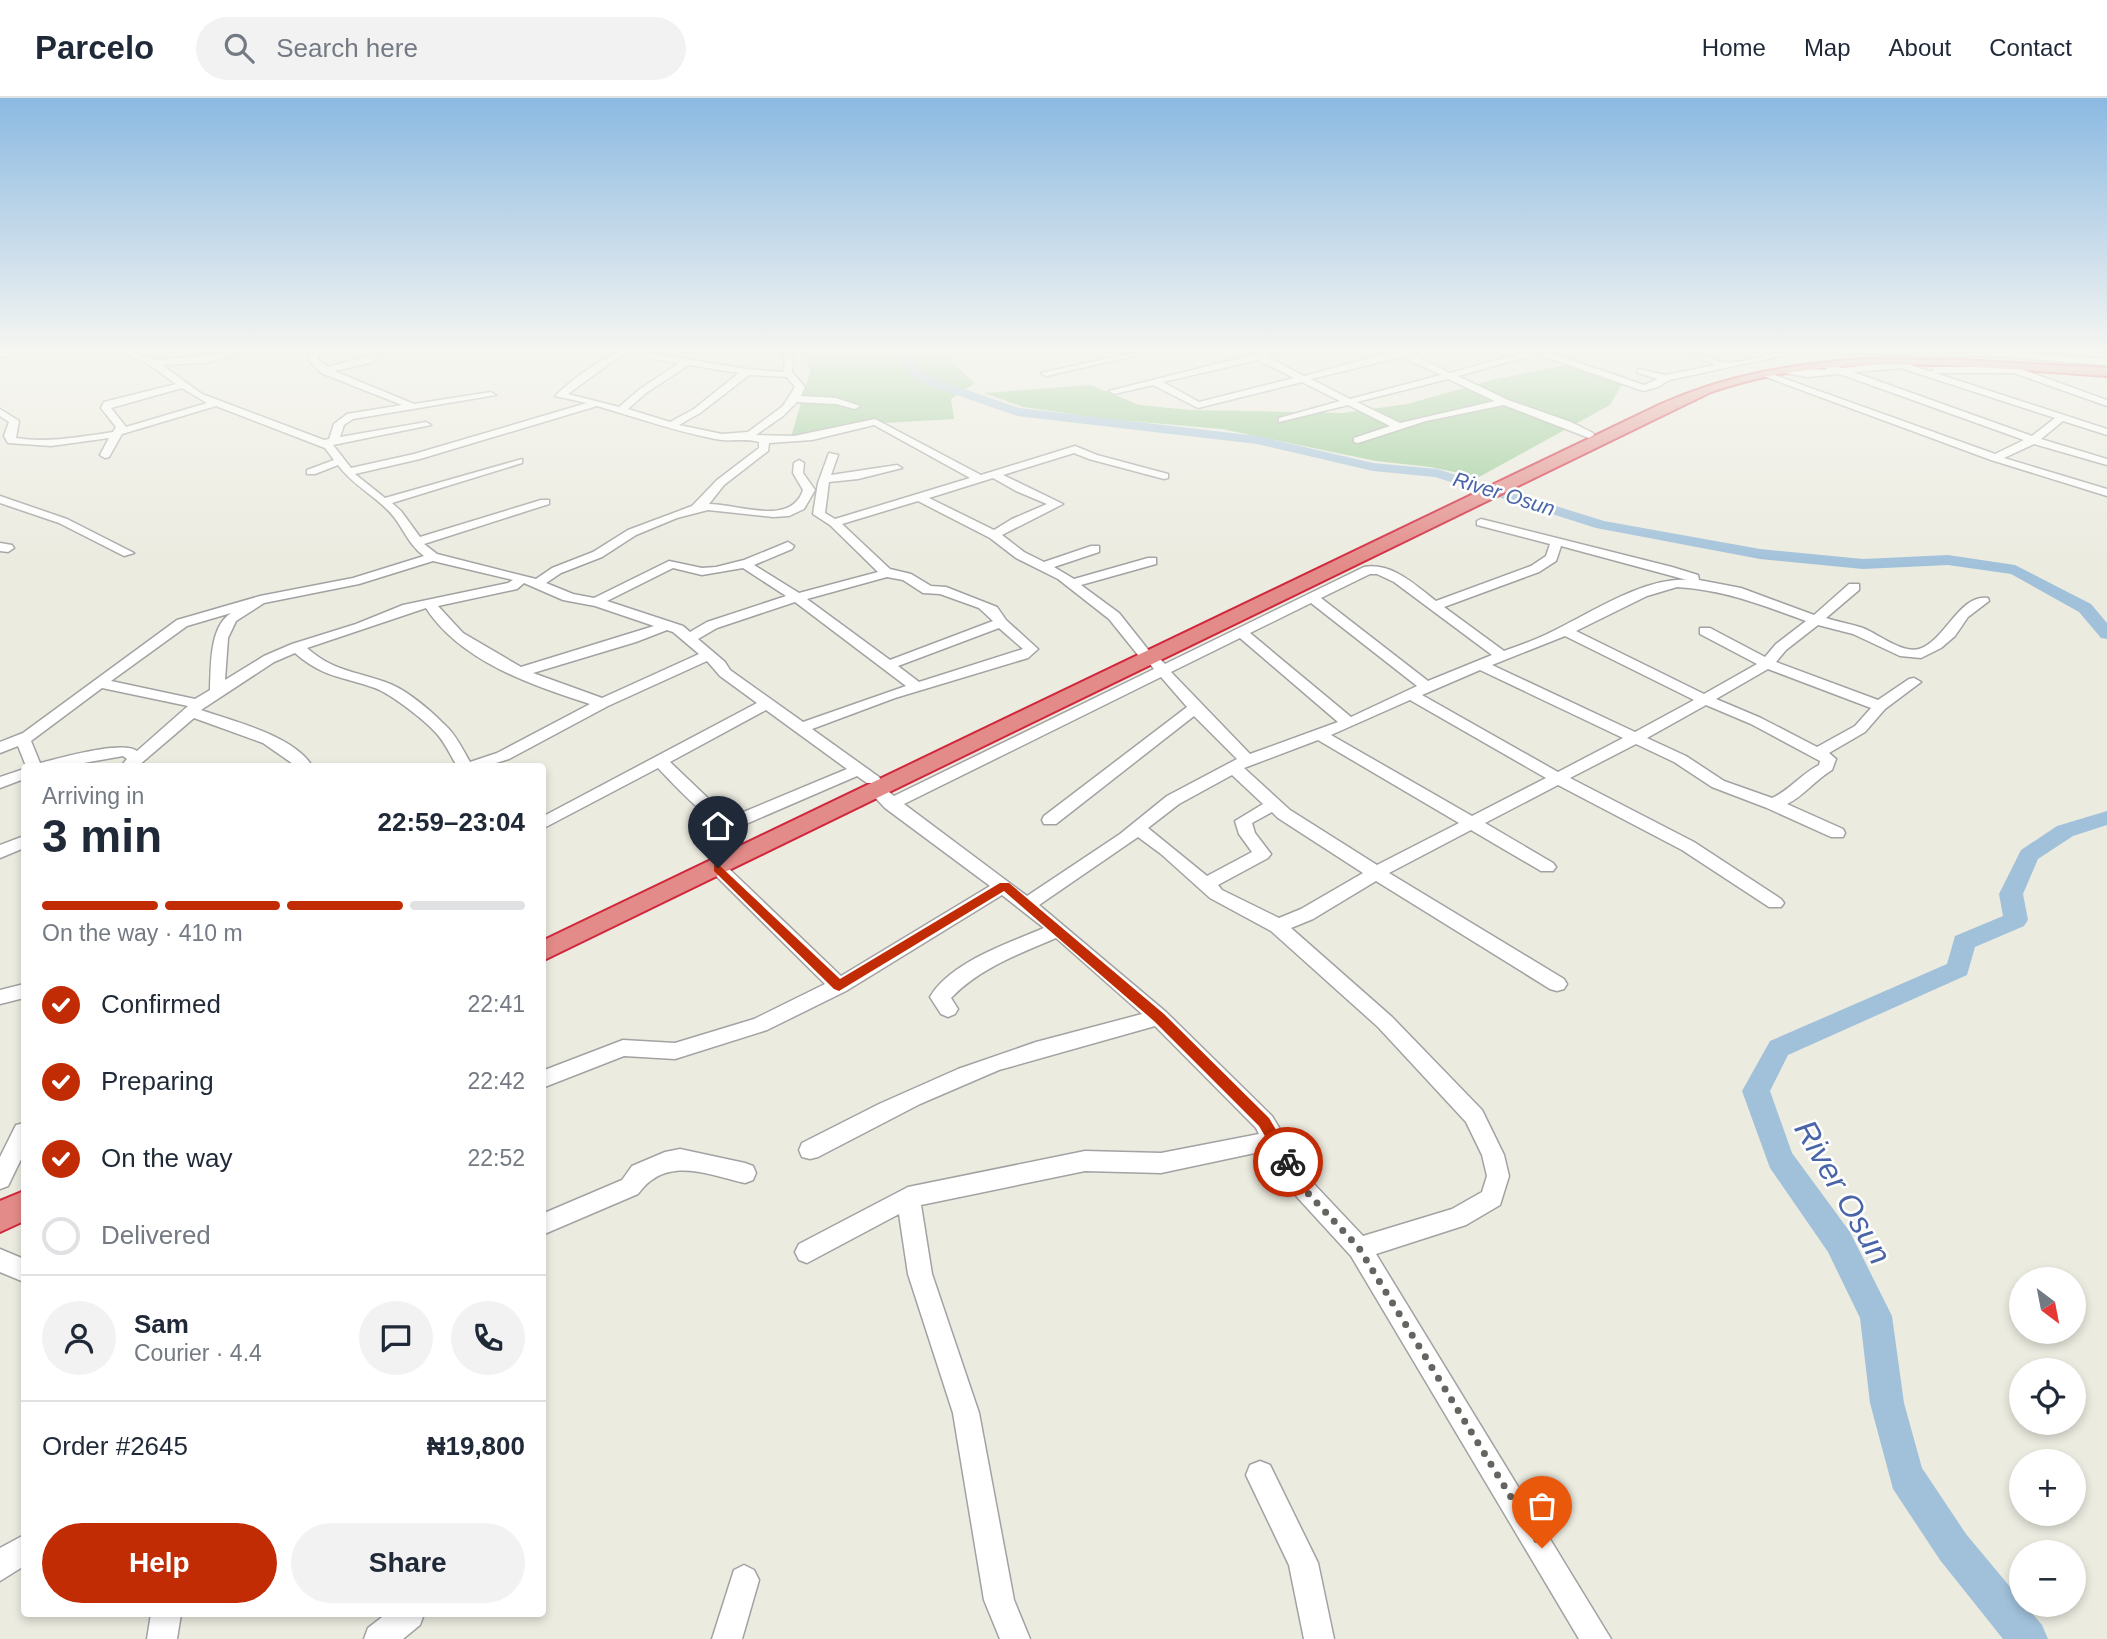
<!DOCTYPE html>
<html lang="en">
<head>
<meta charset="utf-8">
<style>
	:root { --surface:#fff; --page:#f2f2f3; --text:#1f2937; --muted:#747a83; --line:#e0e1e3; --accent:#c12c04 }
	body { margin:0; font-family:Arial,sans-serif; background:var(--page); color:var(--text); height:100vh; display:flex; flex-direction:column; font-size:26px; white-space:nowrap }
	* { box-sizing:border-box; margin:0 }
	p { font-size:23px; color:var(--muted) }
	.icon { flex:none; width:38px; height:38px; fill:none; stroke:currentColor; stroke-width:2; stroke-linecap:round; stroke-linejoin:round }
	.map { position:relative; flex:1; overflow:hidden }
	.sheet { position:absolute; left:21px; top:665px; width:525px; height:854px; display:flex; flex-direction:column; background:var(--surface); border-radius:7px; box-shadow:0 4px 10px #0003 }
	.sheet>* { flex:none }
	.needle { width:46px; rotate:148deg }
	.tools { position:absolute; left:2009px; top:1169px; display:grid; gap:14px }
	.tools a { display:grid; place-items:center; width:77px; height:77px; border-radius:50%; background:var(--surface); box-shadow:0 4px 10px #0003; font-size:35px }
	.pin { position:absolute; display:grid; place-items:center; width:60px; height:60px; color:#fff; margin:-72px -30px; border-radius:50% 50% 50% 0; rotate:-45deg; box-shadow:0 0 7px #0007 }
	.pin .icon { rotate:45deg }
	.courier { position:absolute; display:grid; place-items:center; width:70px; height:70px; margin:-35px; border:5px solid #c12c04; border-radius:50%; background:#fff; color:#222; box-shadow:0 2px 9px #0007 }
	.summary em { font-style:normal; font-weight:800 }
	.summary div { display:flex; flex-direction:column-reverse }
	.summary { display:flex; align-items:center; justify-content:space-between; height:119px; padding:0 21px }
	h1 { font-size:46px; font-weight:800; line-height:52px }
	.bar { display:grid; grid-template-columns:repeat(4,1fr); gap:10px 7px; align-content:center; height:84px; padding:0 21px }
	.bar i { height:9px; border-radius:5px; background:var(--line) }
	.bar .current { background:var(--accent) }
	.bar p { grid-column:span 4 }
	.line { display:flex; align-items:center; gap:18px; padding:0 21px; border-top:2px solid var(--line) }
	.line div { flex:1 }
	.round { display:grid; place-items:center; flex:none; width:74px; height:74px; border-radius:37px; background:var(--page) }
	ol { padding:0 21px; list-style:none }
	li { display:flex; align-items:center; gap:21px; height:77px }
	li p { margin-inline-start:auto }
	li .icon { padding:7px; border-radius:50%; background:var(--accent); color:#fff; stroke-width:4 }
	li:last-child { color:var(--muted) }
	li i { width:38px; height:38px; border:4px solid var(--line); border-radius:50% }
	.cta { display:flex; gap:14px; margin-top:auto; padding:14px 21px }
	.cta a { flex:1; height:80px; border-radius:42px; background:var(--accent); color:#fff; font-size:28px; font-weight:800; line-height:80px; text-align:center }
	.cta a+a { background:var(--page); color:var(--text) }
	header { display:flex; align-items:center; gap:42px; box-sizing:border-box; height:98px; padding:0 35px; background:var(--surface); border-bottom:2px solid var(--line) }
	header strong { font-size:33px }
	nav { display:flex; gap:38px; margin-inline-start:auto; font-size:24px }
	.search { width:490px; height:63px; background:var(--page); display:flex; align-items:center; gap:18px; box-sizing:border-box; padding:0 24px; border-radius:38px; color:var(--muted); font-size:26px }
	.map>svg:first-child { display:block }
	.forest { fill:#9acb95 }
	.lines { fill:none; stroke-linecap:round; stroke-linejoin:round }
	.river { fill:#a1c1da; fill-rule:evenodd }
	.minor-casing { stroke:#a2a2a2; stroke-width:3 }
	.highway-casing { stroke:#d1273d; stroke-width:4 }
	.minor { fill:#fff; fill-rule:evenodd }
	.highway { fill:#e38b88; fill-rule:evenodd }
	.route { fill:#c12c04 }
	.done { stroke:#646460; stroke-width:7; stroke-dasharray:0 12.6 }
	.labels { text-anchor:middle; stroke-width:5; stroke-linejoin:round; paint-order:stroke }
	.far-water-label { font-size:21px; font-style:italic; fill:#4a65a7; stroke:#fff }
	.near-water-label { font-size:32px; font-style:italic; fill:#4a65a7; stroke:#fff }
</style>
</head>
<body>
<header>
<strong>Parcelo</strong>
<div class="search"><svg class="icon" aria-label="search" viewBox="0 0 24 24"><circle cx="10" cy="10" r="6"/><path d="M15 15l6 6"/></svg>Search here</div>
<nav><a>Home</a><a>Map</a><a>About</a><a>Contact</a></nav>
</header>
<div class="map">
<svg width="2107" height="1541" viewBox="0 0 2107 1541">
	<rect width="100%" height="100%" fill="#ecebe0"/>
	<g class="forest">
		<path d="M 798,253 L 940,253 L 975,285 L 951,301 L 954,321 L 849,327 L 791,339 L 811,271 Z"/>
		<path d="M 1575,265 L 1627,278 L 1610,307 L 1479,379 L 1430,369 L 1376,363 L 1222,331 L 1106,321 L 1023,309 L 984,295 L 1091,287 L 1139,307 L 1190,312 L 1343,315 L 1407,306 L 1496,281 Z"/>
	</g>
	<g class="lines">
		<g class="river">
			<path d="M 892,253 L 904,253 L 925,277 L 1019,310 L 1257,338 L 1373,365 L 1437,371 L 1604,423 L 1760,451 L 1863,461 L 1948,457 L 2015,467 L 2091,506 L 2107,525 L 2107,541 L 2101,540 L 2079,514 L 2011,476 L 1948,467 L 1863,471 L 1760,461 L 1596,430 L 1435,379 L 1373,373 L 1257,346 L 1017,318 L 917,283 Z"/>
			<path d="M 2107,713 L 2107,727 L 2073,738 L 2038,761 L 2023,796 L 2028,822 L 2024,828 L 1975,849 L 1967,877 L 1788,957 L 1770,993 L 1792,1055 L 1850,1134 L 1892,1218 L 1904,1305 L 1922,1370 L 1966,1436 L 2021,1502 L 2021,1507 L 2025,1507 L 2042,1527 L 2048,1541 L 2003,1541 L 1940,1462 L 1893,1391 L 1870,1305 L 1860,1220 L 1828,1154 L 1770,1070 L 1742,993 L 1770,943 L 1947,866 L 1955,838 L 2003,818 L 1999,796 L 2021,752 L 2057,728 Z"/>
		</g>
		<g class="minor-casing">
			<g id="minor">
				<path d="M 9,253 L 25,253 L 0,260 L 0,254 Z"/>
				<path d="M 121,253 L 132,253 L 154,262 L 254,253 L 204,265 L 162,267 L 202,296 L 324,342 L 329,341 L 334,326 L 347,316 L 402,307 L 321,275 L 308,261 L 311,255 L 310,253 L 319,253 L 320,255 L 317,261 L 328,269 L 368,258 L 357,253 L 378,255 L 378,259 L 370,265 L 334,273 L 414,306 L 491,294 L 496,297 L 353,321 L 344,327 L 340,339 L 426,324 L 431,327 L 333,347 L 351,370 L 414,356 L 587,305 L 555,298 C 572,282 609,252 632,253 L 613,263 L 568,296 L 619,309 L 640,291 L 679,265 L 654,261 L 636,253 L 747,271 L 783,274 L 785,263 L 782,253 L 790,253 L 793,263 L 792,274 L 805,289 L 801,298 L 836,300 L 860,308 L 855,311 L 836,306 L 797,304 L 783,318 L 756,337 L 794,338 L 875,321 L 981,377 L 1075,348 L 1097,357 L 1168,376 L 1168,380 L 1164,381 L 1089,361 L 1074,355 L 1003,377 L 1063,406 L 1002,437 L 1024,454 L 1044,464 L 1091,448 L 1099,448 L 1099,454 L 1054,469 L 1074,481 L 1148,460 L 1156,460 L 1156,466 L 1081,487 L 1119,515 L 1150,554 L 1148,557 L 1138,557 L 1109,521 L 1058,481 L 1016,460 L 990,440 L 918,403 L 842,426 L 890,471 L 911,476 L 931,488 L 946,489 L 997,509 L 1006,522 L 1038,551 L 1028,560 L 895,600 L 812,631 L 879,679 L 881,682 L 879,685 L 867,685 L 857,678 L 739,729 C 716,735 674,686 658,670 L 542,731 L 542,719 L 757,605 L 720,578 L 707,563 L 608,608 L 509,661 L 486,668 L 457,668 C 451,658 445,645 437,636 C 425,622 391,596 375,590 C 341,578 324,580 295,555 L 274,564 L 201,612 C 233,623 294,638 312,668 L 296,668 L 263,645 L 194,620 L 138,668 L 121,668 L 127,661 L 123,658 L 67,668 L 26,668 L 18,648 L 0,655 L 0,644 L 23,635 L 177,522 L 260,498 L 353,480 L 424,458 C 410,448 404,432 394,419 C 378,399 353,388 338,367 L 315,376 L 307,376 L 307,372 L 334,362 L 325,350 L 216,308 L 122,336 L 109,359 L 105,360 L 100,357 L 109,340 L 51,348 L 8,345 L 4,338 L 9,324 L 0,318 L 0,311 L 19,323 L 16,340 C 48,345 81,339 113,334 L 116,329 L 101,310 L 104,304 L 176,286 L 150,267 ZM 689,267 L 739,275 L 694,311 L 670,324 L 628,311 L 646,295 ZM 749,277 L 787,279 L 795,289 L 783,308 L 748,334 L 722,336 L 679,327 L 700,315 ZM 182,290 L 207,305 L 126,329 L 111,310 ZM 597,308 C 637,320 675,333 715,341 C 730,344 744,340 759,344 L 759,350 L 717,382 L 692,408 L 628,432 L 593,454 L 552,470 L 536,481 L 437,456 L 424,446 L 549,406 L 549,402 L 541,402 L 420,439 L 401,413 L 392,405 L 522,365 L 522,361 L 385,400 L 355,376 L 420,361 ZM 874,327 L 970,380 L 835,421 L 825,415 L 829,384 L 858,381 L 902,370 L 897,367 L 831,377 L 838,357 L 829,355 L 818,385 L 813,416 L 830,427 L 878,474 L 799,495 L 754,467 L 792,451 L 794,448 L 788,444 L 744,462 L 716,469 L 702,470 L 669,463 L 594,500 L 573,496 L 546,485 L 561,475 L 602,459 L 636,437 L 677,420 L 708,412 L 773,419 L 789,418 L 804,411 L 815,392 L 803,375 L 804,365 L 799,362 L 794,365 L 793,375 L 803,392 C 791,429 738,406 709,406 L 724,387 L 768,353 L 769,345 L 812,342 ZM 993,380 L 1016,393 L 1047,406 L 1012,421 L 994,432 L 929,400 ZM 433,463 L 513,482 L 508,485 L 403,507 L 356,526 L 292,546 L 264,558 L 225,582 L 228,540 L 236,523 L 264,505 L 359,486 ZM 673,470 L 702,477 L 743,470 L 786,498 L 707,524 L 690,534 L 683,528 L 607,503 ZM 887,479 L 903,482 L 923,495 L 940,496 L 979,510 L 993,523 L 890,562 L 807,501 ZM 524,485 L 563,502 L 595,508 L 654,528 L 521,569 L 463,535 L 438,508 L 517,491 ZM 795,504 L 906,588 L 803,624 L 730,572 L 725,564 L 698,541 L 717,530 ZM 426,510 C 460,563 533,588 590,606 L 497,655 L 470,664 C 463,652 456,637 446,628 C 430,612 406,591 385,584 C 354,573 333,573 307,550 ZM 231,515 C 209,529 211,569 210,592 L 195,601 L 111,583 L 187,528 ZM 999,530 L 1023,551 L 919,584 L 898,568 ZM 667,532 L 673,534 L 699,556 L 602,600 L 533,575 L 636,544 ZM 102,590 L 188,608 L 137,653 C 123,642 60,660 40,665 L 31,643 ZM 766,612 L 847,671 L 734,718 L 712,704 L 670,664 Z"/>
				<path d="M 1141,253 L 1156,253 L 1046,278 L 1041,275 Z"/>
				<path d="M 1268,253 L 1280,253 L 1267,259 L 1304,278 L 1396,253 L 1418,253 L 1412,256 L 1450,275 L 1529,253 L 1545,253 L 1644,287 L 1658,281 L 1638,275 L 1638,271 L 1666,277 L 1716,267 L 1682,253 C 1698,253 1714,265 1729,265 C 1755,263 1779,252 1804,253 L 1669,282 L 1658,289 L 1643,293 L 1537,256 L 1458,278 L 1508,302 L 1571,324 L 1593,335 L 1594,337 L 1589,340 L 1504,307 L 1426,323 L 1358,345 L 1354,344 L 1354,340 L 1390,328 L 1348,307 L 1279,324 L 1279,320 L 1340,303 L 1302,284 L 1198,310 L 1153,287 L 1114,296 L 1109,293 ZM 1402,259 L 1441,277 L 1350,301 L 1311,281 ZM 1258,262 L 1294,280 L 1199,304 L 1163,284 ZM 1448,281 L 1495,303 L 1400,325 L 1357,304 Z"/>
				<path d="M 1649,253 L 1662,253 L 1651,258 L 1647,255 Z"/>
				<path d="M 1859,253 L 1996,253 L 2107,261 L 2107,267 L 1991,258 L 1863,256 Z"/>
				<path d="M 1893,261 L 1932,274 L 1935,269 L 2003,269 L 2007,266 L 2107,302 L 2107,308 L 2014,275 L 1935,275 L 2107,331 L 2107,337 L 2063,323 L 2041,341 L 2107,361 L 2107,367 L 2034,346 L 2004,360 L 2107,391 L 2107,398 L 1991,362 L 1758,276 L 1766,274 L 1995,356 L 2024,342 L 1840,276 L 1807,279 L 1774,273 C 1784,268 1814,273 1828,271 L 1822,268 L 1827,265 L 1841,270 L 1889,265 ZM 1901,270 L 2055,320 L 2032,338 L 1853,274 Z"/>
				<path d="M 0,398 L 67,421 L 134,455 L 124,458 L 59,425 L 0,405 Z"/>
				<path d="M 1481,421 L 1672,469 L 1698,477 L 1699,482 L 1741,490 L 1814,517 L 1849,486 L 1859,486 L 1859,492 L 1826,520 C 1838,524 1851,526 1863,530 C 1878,536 1903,556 1919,551 C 1945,543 1960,495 1988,500 L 1989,503 L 1968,519 L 1955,538 L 1941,550 L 1921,560 L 1900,558 L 1853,536 L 1818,527 L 1786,552 L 1776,564 L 1878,602 L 1909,581 L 1914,580 L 1921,584 L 1885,611 L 1865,634 L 1829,655 L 1836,661 L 1832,672 C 1815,682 1804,698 1787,706 L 1843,731 L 1845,735 L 1843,739 L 1831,739 L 1767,710 L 1712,689 L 1674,664 L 1636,646 L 1570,680 L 1694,744 L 1781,801 L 1784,805 L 1781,809 L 1769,809 L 1682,752 L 1558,687 L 1485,725 L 1553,765 L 1556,769 L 1553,773 L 1541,773 L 1471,732 L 1389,775 L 1564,881 L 1567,886 L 1564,891 L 1557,893 L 1550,891 L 1376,783 L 1313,821 L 1291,830 L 1392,919 L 1482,1012 L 1504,1057 L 1509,1078 L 1500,1107 L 1466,1127 L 1376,1156 L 1611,1541 L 1579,1541 L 1351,1158 L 1297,1099 L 1269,1052 L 1161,1075 L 1085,1073 L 921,1107 L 932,1176 L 979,1315 L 1014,1502 L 1030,1541 L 1000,1541 L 984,1502 L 953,1315 L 908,1176 L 899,1116 L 807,1165 L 799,1162 L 795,1154 L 799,1146 L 908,1089 L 1085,1053 L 1161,1055 L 1259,1036 L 1256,1030 L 1155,928 L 999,972 L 920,1006 L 818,1059 L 810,1061 L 802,1059 L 799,1052 L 802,1045 L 879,1006 L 958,971 L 1036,944 L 1142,916 L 1056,840 C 1019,856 980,870 951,900 L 958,911 L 955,916 L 948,919 L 941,916 L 930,899 C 950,864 1009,845 1044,830 L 1002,797 L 846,893 L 767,932 L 675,961 L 624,958 L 542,990 L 542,973 L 623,942 L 675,945 L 754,921 L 825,886 L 712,774 L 709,770 L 712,766 L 724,766 L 841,878 L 990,788 L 885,710 L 870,694 L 872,690 L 884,690 L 894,698 L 1154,571 L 1149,565 L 1151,562 L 1161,562 L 1165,566 L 1364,469 C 1392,464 1415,487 1436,503 L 1531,468 L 1546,458 L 1550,446 L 1477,427 L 1477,423 ZM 1561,448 L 1687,482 C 1642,479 1585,519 1545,537 C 1532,543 1518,548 1504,553 L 1444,509 L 1539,474 L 1556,463 ZM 1370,476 L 1377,476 L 1394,484 L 1492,557 L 1428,583 L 1321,500 ZM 1677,489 C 1725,492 1762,507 1806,523 L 1776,546 L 1765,559 L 1710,530 L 1700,530 L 1700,536 L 1757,566 L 1704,596 L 1576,533 L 1647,498 ZM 1311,505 L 1417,588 L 1351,619 L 1250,535 ZM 1565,538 L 1694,602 L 1635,634 L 1492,567 ZM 1240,540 L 1338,624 L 1250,656 L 1171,574 ZM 1768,571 L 1871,610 L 1855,628 L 1817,649 L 1761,620 L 1716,601 ZM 1480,572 L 1623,640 L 1558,674 L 1422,597 ZM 1161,579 L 1187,609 L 1044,718 L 1042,722 L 1044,726 L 1056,726 L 1194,618 L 1237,661 L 1167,698 L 1120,736 L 1027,798 L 904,706 ZM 1410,602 L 1546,680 L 1472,718 L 1331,637 ZM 1706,607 L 1751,626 L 1820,663 L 1819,667 C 1801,676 1790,692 1772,700 L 1724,683 L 1686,658 L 1647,640 ZM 1318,642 L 1459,725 L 1377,767 L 1290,712 L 1244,670 ZM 1232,677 L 1263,706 L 1235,723 L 1239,736 L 1252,754 L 1207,778 L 1148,730 L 1179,706 ZM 1272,714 L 1278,720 L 1363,775 L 1301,811 L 1279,820 L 1222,792 L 1218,787 L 1268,760 L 1271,756 L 1255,735 L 1252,725 ZM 1138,739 L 1161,756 L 1210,800 L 1271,833 L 1378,929 L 1466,1024 L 1482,1057 L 1487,1078 L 1482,1094 L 1452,1111 L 1363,1138 L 1313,1085 L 1272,1018 L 1166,914 L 1039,807 Z"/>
				<path d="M 0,445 L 12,447 L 14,450 L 8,454 L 0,453 Z"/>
				<path d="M 24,671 L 24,681 L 0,690 L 0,679 Z"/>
				<path d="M 24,738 L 24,750 L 0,760 L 0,747 Z"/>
				<path d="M 24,886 L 24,900 L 0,906 L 0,892 Z"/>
				<path d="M 24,1025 L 24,1055 L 8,1088 L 0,1091 L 0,1059 L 16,1027 Z"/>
				<path d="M 680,1051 L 745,1065 L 753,1068 L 756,1075 L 753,1082 L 745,1085 C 706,1076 666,1057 638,1096 L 542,1137 L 542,1116 L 622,1082 L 632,1068 L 665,1054 Z"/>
				<path d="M 0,1151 L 24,1161 L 24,1184 L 0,1174 Z"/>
				<path d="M 1260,1363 L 1270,1367 L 1318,1465 L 1334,1541 L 1304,1541 L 1289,1467 L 1246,1377 L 1250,1367 Z"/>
				<path d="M 24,1437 L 24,1468 L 0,1483 L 0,1450 Z"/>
				<path d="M 744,1467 L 754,1472 L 759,1482 L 742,1541 L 712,1541 L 734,1472 Z"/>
				<path d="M 151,1516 L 181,1516 L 177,1541 L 147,1541 Z"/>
				<path d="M 386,1516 L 424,1516 L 420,1527 L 403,1541 L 364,1541 L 368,1530 Z"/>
			</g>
		</g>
		<g class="highway-casing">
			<g id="highway">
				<path d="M 1863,261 L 1961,262 L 2107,270 L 2107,278 C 1978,270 1836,250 1711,294 L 542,863 L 542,843 L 1661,306 C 1727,277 1792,266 1863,261 Z"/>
				<path d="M 24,1093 L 24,1123 L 0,1134 L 0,1103 Z"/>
			</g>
		</g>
		<use href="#minor" class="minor"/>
		<use href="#highway" class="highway"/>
	</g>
	<linearGradient id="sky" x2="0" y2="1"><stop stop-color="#8bb9e2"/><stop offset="0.54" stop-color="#f6f6f1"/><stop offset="1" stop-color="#f6f6f1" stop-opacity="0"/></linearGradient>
	<rect width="2107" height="468" fill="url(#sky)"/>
	<path class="route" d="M 718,766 L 840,881 L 1000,785 L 1009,785 L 1164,916 L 1269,1020 L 1293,1060 L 1295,1064 L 1293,1069 L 1283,1069 L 1259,1028 L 1154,923 L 1004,793 L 839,893 L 834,891 L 714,773 L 714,767 Z"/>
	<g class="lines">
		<path class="done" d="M 1288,1064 L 1305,1092 L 1359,1150 L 1542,1450"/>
	</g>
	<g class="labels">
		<g class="far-water-label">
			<text transform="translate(1504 396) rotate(17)" y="7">River Osun</text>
		</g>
		<g class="near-water-label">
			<text transform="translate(1843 1094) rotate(60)" y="11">River Osun</text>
		</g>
	</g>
</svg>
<div class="tools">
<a><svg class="needle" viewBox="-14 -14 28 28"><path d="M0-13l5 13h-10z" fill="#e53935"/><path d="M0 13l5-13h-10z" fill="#747a83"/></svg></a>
<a><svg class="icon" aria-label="locate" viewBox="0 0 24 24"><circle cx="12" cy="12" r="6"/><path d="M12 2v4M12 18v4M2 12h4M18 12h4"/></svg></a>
<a>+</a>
<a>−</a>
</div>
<div class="pin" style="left:1542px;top:1450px;background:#ea580c"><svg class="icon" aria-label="bag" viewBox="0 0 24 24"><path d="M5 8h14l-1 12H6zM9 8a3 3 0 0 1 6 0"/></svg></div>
<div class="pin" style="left:718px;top:770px;background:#1f2937"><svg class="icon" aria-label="home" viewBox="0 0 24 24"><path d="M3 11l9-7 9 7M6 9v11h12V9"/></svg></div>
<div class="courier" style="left:1288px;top:1064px"><svg class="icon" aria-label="bike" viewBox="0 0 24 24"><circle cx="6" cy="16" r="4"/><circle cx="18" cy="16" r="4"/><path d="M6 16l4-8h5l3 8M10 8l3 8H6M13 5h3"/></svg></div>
<section class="sheet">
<div class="summary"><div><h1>3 min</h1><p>Arriving in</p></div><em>22:59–23:04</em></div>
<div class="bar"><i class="current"></i><i class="current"></i><i class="current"></i><i></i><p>On the way · 410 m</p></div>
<ol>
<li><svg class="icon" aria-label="check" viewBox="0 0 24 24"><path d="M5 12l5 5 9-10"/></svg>Confirmed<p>22:41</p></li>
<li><svg class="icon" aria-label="check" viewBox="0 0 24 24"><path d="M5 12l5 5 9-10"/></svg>Preparing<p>22:42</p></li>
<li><svg class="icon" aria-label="check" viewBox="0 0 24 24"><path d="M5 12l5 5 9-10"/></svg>On the way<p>22:52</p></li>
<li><i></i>Delivered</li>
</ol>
<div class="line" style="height:126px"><a class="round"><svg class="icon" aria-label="person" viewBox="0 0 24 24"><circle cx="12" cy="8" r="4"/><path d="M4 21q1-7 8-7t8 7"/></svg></a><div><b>Sam</b><p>Courier · 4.4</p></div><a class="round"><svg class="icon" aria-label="chat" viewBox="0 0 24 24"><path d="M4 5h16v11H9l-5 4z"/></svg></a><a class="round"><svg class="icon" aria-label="phone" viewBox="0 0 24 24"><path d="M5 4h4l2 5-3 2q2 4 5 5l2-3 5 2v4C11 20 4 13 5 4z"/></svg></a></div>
<div class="line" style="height:91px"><div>Order #2645</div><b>₦19,800</b></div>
<div class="cta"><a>Help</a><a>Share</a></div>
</section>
</div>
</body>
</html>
